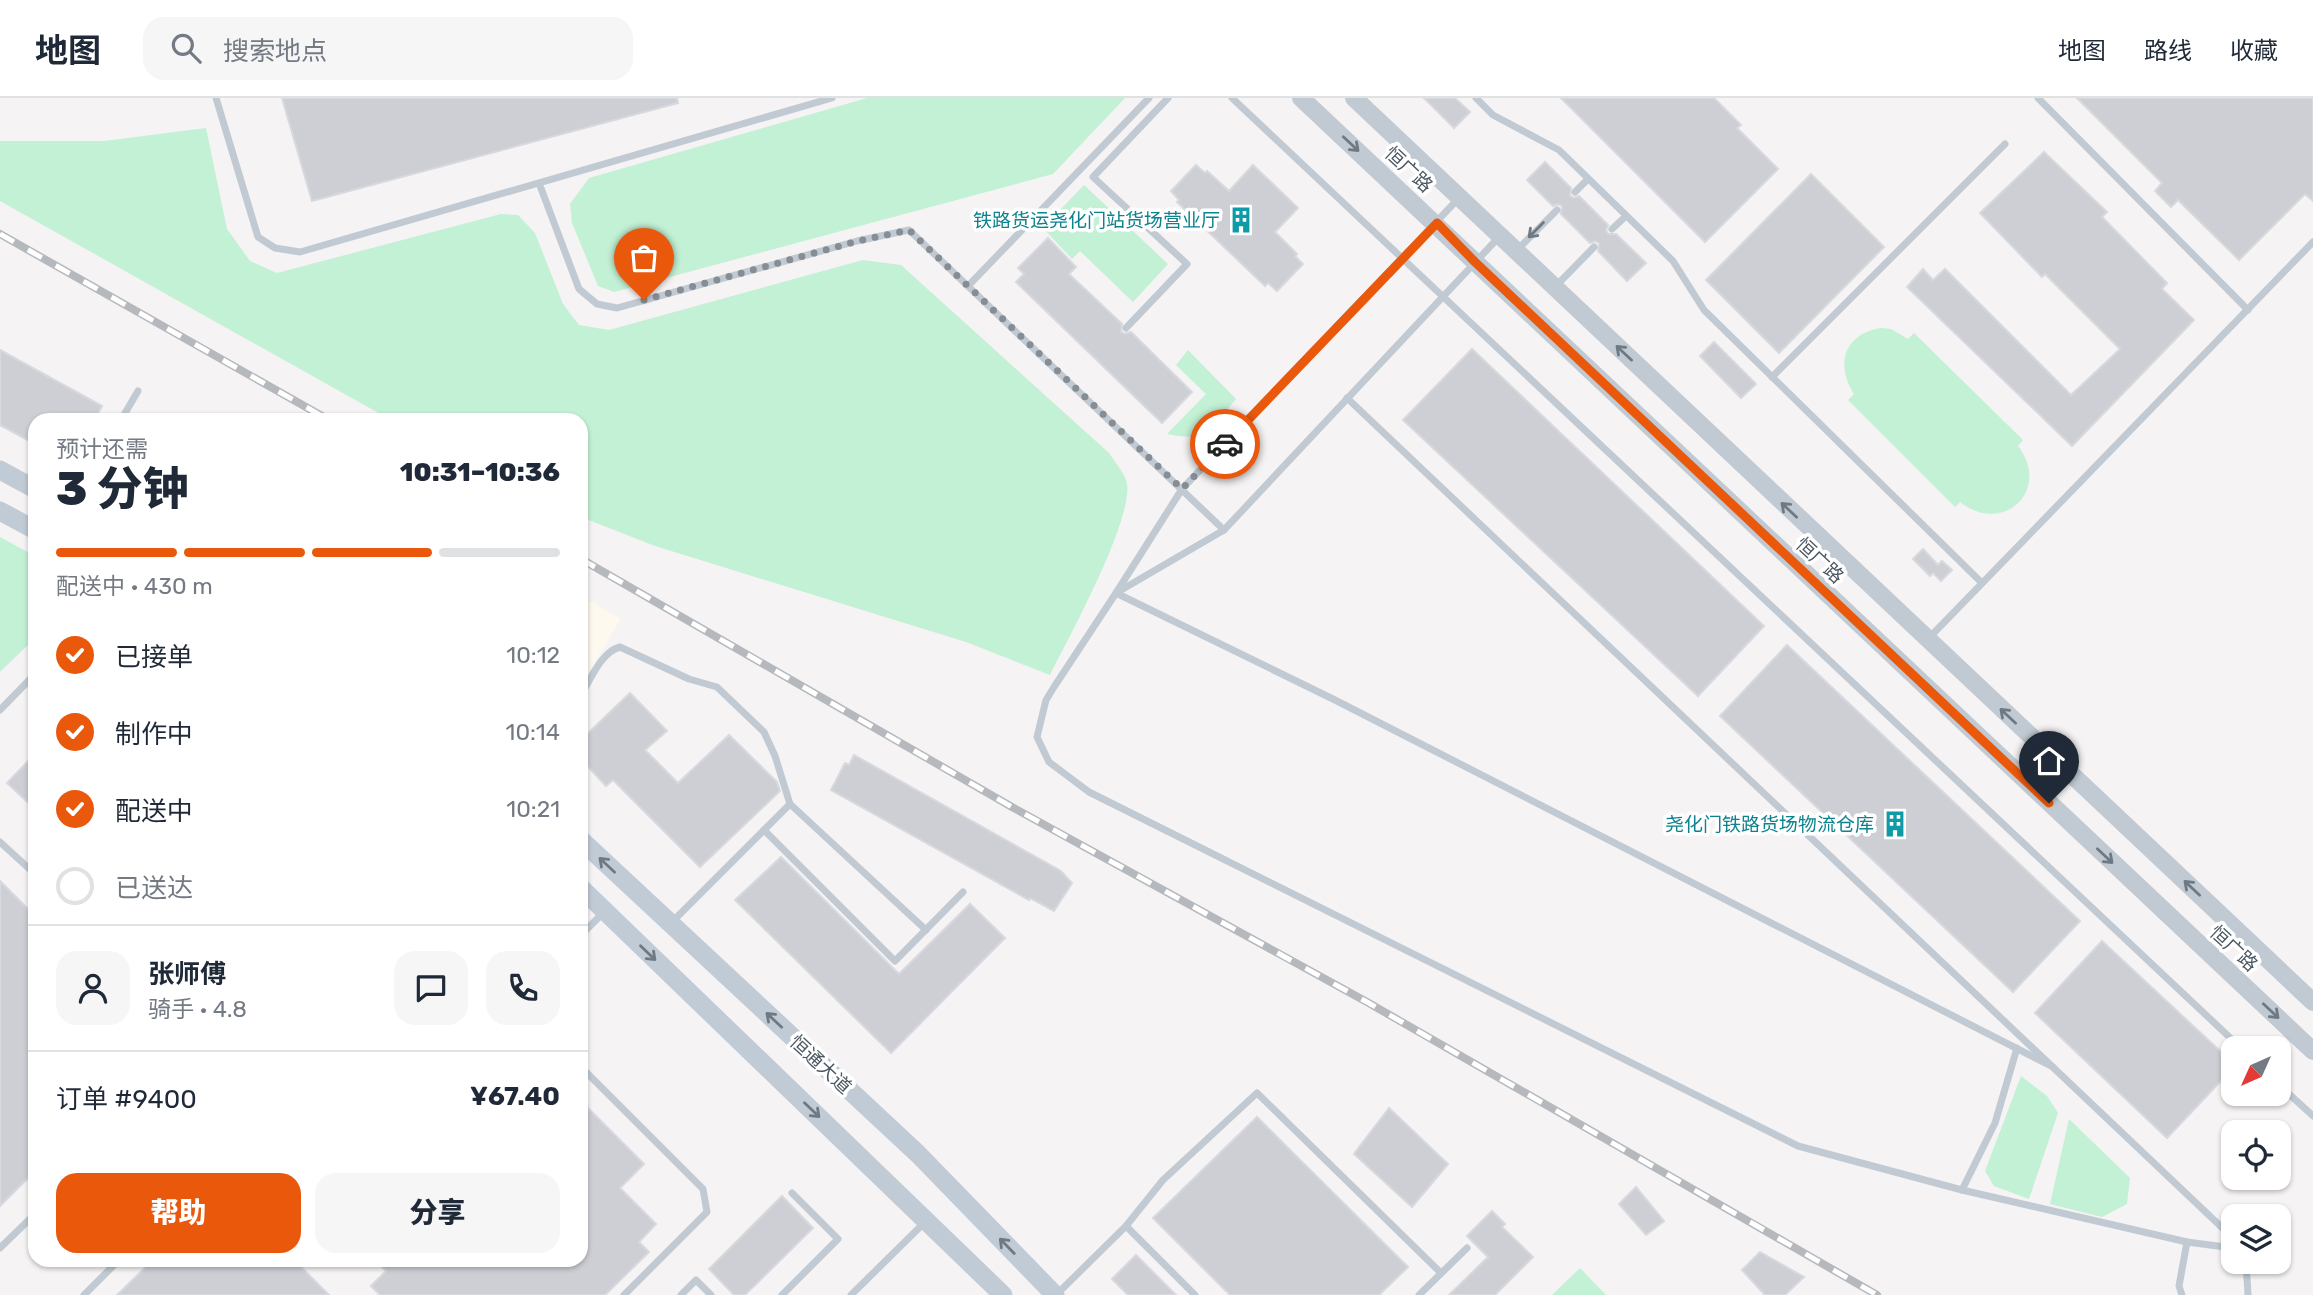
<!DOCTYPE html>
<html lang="zh">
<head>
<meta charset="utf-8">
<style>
	:root { --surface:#fff; --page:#f6f6f7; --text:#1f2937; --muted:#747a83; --line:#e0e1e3; --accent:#ea580c }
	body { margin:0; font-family:Rubik,"Noto Sans SC",sans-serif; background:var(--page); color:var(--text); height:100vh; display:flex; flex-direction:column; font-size:26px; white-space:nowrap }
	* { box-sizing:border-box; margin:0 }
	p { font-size:23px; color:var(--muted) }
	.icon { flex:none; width:38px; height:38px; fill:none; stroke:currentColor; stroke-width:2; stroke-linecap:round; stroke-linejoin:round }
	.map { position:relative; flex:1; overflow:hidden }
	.sheet { position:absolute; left:28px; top:315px; width:560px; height:854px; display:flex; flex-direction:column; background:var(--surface); border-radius:21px; box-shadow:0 2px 5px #0004 }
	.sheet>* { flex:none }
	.needle { width:46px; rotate:225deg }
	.fabs { position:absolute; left:2221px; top:938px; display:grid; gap:14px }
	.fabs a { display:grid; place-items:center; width:70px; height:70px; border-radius:14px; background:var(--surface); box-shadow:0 2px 5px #0004; font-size:35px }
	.pin { position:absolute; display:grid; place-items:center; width:60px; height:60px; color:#fff; margin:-72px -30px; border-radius:50% 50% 50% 0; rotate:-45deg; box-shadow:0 0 7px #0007 }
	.pin .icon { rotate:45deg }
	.courier { position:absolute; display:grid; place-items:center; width:70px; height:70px; margin:-35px; border:5px solid #ea580c; border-radius:50%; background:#fff; color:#222; box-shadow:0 2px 9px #0007 }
	.head em { font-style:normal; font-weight:800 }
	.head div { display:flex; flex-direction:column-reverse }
	.head { display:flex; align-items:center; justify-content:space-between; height:119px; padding:0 28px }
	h1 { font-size:46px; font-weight:800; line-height:52px }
	.bar { display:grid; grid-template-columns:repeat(4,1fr); gap:10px 7px; align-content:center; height:84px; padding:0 28px }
	.bar i { height:9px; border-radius:5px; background:var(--line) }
	.bar .on { background:var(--accent) }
	.bar p { grid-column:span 4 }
	.line { display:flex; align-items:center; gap:18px; padding:0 28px; border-top:2px solid var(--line) }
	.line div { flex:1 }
	.round { display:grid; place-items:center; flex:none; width:74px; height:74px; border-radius:21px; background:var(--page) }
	ol { padding:0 28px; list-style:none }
	li { display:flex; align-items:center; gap:21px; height:77px }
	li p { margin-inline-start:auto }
	li .icon { padding:7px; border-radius:50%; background:var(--accent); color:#fff; stroke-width:4 }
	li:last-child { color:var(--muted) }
	li i { width:38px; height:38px; border:4px solid var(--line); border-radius:50% }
	.cta { display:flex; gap:14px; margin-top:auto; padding:14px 28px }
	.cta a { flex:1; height:80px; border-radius:21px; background:var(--accent); color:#fff; font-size:28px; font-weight:800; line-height:80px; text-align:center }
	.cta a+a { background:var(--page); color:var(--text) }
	header { display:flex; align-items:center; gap:42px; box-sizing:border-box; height:98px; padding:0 35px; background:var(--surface); border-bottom:2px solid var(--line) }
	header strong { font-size:33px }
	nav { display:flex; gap:38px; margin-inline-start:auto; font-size:24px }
	.search { width:490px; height:63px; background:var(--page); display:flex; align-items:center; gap:18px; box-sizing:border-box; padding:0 24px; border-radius:21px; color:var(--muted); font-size:26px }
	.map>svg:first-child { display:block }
	.commercial { fill:#fdf9ef }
	.green { fill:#c3f1d5 }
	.building { fill:#cdcfd5; stroke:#d7d9de; stroke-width:2 }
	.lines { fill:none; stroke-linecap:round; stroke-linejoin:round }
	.service { stroke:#c1cad2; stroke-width:7 }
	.tertiary { stroke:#c1cad2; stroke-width:18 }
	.secondary { stroke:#c1cbd6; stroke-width:19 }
	.rail-casing { stroke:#b5b8bd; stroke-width:8 }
	.rail { stroke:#fff; stroke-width:5; stroke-dasharray:16; stroke-linecap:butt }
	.oneway { stroke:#6e7983 }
	.oneway2 { stroke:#6e7984 }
	.done { stroke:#868d94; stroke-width:7; stroke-dasharray:0 12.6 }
	.route { stroke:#ea580c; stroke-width:9 }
	.labels { text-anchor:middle; stroke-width:7; stroke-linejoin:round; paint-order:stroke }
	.street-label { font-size:19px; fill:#4a5661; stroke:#fff }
	.culture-label { font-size:19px; fill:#0d838f; stroke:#fff; text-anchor:end }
</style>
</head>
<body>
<header>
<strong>地图</strong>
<div class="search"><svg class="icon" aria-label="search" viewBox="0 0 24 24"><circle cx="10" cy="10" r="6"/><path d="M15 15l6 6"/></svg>搜索地点</div>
<nav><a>地图</a><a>路线</a><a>收藏</a></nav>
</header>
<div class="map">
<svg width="2313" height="1197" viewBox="0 0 2313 1197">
	<rect width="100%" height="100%" fill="#f5f3f3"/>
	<path class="commercial" d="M 581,498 L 621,521 L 581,587 Z"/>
	<g class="green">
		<path d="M 867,0 L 1125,0 L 1053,76 L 614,194 L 598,188 L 572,125 L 570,106 L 589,80 Z"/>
		<path d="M 206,30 L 227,131 L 250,163 L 277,175 L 501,116 L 518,117 L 535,135 L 563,206 L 579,227 L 609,232 L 863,162 L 901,167 L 1109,355 C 1114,363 1123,373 1126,382 C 1138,414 1067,543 1050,577 L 966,544 L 655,448 L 581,419 L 581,322 L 391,322 L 0,103 L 0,43 L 104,43 Z"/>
		<path d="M 1084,87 L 1168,166 L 1133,204 L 1080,153 L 1072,161 L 1043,130 Z"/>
		<path d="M 1881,230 L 1891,231 L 1908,241 L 1914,235 L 2023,342 L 2018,348 C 2052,392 2003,438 1960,404 L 1955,409 L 1848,302 L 1854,296 C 1835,266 1844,236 1881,230 Z"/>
		<path d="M 1188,252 L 1236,301 C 1212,329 1208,345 1167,336 L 1206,296 L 1176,267 Z"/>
		<path d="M 0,439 L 35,458 L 35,540 L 0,574 Z"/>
		<path d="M 2021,978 L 2047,998 L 2058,1015 L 2029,1101 L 1994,1088 L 1985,1073 Z"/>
		<path d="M 2069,1021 L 2130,1080 L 2127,1106 L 2102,1119 L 2050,1106 Z"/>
		<path d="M 1580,1170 L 1606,1197 L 1552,1197 Z"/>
	</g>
	<g class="building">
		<path d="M 282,0 L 677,0 L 678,5 L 312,103 Z"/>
		<path d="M 1424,0 L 1455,0 L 1470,14 L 1454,30 Z"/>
		<path d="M 1561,0 L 1714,0 L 1741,27 L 1737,30 L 1778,71 L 1705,144 Z"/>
		<path d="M 2077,0 L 2313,0 L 2313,103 L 2305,96 L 2239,162 L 2178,102 L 2171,109 L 2155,93 L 2162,85 Z"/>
		<path d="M 2044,54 L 2107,114 L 2102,119 L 2167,185 L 2162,191 L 2194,222 L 2072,348 L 1907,189 L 1923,171 L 1933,182 L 1945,171 L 2071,297 L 2120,251 L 2045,176 L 2042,179 L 1980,115 Z"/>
		<path d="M 1545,64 L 1571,90 L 1570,98 L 1574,100 L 1579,98 L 1608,127 L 1606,132 L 1608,136 L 1616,136 L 1646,165 L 1627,183 L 1598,153 L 1599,145 L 1595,143 L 1590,145 L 1561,116 L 1562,108 L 1558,106 L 1553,108 L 1527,82 Z"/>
		<path d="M 1196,67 L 1205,75 L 1207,73 L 1229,93 L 1253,67 L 1298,110 L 1275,134 L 1297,156 L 1295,158 L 1303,166 L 1277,193 L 1268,185 L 1265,188 L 1177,104 L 1179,102 L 1171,93 Z"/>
		<path d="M 1811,76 L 1884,149 L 1779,255 L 1706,182 Z"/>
		<path d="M 1048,140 L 1076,169 L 1069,176 L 1122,226 L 1121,234 L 1125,236 L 1131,234 L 1192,294 L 1162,325 L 1016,184 L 1024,176 L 1018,170 Z"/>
		<path d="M 1714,244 L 1756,286 L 1741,300 L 1700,258 Z"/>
		<path d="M 1472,251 L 1764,528 L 1698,598 L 1403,322 Z"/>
		<path d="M 0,252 L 102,308 L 95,322 L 35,322 L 35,346 L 0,327 Z"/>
		<path d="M 1923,451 L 1938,467 L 1942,463 L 1952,472 L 1941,483 L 1933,475 L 1930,478 L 1913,461 Z"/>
		<path d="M 1787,547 L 2080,823 L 2013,894 L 1720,618 Z"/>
		<path d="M 630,595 L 667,633 L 645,652 L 678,685 L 729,637 L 777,684 L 780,693 L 700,769 L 613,682 L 606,688 L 581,661 L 581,642 Z"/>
		<path d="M 35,656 L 35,711 L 7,685 Z"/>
		<path d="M 854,657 L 1061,773 L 1072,785 L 1054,813 L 1030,800 L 1029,802 L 831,692 L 845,665 L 849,667 Z"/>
		<path d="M 781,759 L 899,876 L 970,806 L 1005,840 L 891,955 L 735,802 Z"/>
		<path d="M 0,783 L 35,818 L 35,1073 L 0,1108 Z"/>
		<path d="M 2102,843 L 2233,965 L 2233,970 L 2167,1040 L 2035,915 Z"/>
		<path d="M 581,1003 L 644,1066 L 620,1090 L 656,1126 L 639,1144 L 649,1154 L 605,1197 L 380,1197 L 371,1188 L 386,1173 L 375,1162 L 581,1162 Z"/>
		<path d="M 1389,1010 L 1448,1066 L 1412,1109 L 1354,1056 Z"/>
		<path d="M 1257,1019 L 1408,1169 L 1379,1197 L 1230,1197 L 1153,1120 Z"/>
		<path d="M 1636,1089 L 1664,1123 L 1646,1137 L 1619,1106 Z"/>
		<path d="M 782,1098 L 813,1130 L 745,1197 L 734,1197 L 709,1171 Z"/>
		<path d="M 1492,1113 L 1505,1126 L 1502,1129 L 1533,1159 L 1495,1197 L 1449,1197 L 1488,1159 L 1467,1138 Z"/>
		<path d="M 1760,1154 L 1804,1179 L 1785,1197 L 1765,1197 L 1742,1172 Z"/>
		<path d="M 1136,1157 L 1176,1197 L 1128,1197 L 1112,1181 Z"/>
		<path d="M 153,1162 L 294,1162 L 329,1197 L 117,1197 Z"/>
	</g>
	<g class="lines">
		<g class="service">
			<path d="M 216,0 L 258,139 L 275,150 L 300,154 L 832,0"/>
			<path d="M 1232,0 L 2241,950"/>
			<path d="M 1476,0 L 1493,17 L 1559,52 L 1673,163 L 1704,212 L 1982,485"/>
			<path d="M 2038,0 L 2248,212"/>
			<path d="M 539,85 L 579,191 L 597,206 L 617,210 L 857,143 L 909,132 L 1224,432"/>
			<path d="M 1575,94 L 1588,81"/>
			<path d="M 1459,100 L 1182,391 L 1116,495 L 1335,602 L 2053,969"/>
			<path d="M 1612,131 L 1626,118"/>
			<path d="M 1499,139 L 1224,432 L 1116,495 L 1054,589 L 1046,602 L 1037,639 L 1049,664 L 1089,694 L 1798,1048 L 1962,1092 L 2187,1144 L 2233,1150"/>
			<path d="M 1516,153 L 1557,112"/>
			<path d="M 969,187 L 1149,0"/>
			<path d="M 1555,189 L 1594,149"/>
			<path d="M 1126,230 L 1187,166 L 1093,79 L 1168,0"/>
			<path d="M 1772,279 L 2005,46"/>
			<path d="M 1347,300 L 2233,1140"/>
			<path d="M 121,322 L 138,293"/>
			<path d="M 1927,542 L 2313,144"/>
			<path d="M 581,597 C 591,581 601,554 620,549 L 689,581 L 717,589 L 764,634 L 775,658 L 790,706 L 926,832"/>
			<path d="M 0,612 L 35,576"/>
			<path d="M 764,732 L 895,863 L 963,794"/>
			<path d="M 0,744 L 35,776"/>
			<path d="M 671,825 L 790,706"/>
			<path d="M 581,837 L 604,814"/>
			<path d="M 581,969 L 703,1091 L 707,1114 L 624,1197"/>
			<path d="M 2278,986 L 2313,1018"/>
			<path d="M 1962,1092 L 1995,1025 L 2017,950"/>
			<path d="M 1126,1128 L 1195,1197"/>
			<path d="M 0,1150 L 35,1116"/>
			<path d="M 2246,1164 L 2248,1197"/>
			<path d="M 84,1197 L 119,1162"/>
			<path d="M 681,1197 L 696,1182 L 711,1197"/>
			<path d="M 782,1197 L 838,1141 L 792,1095"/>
			<path d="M 851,1197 L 924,1125"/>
			<path d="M 1056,1197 L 1126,1128 L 1163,1082 L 1257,995 L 1441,1175"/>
			<path d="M 1419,1197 L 1467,1150"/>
			<path d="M 2182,1197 L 2179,1188 L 2187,1144"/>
		</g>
		<g class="tertiary">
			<path d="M 1301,0 L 2313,953"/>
			<path d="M 1354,0 L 2313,904"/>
		</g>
		<g class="secondary">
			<path d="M 0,372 L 35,391"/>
			<path d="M 0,413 L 35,432"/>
			<path d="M 581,742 L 918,1056 L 1055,1197"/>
			<path d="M 581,790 L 1003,1197"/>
		</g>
		<g class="rail-casing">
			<g id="rail">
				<path d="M 0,136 L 329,322"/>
				<path d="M 581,461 L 1012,709 L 1367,904 L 1877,1197"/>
			</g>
		</g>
		<use href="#rail" class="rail"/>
	</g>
	<defs><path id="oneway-shaft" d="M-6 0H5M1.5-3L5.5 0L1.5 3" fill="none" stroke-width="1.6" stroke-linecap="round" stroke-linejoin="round" transform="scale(1.75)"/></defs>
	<g class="oneway">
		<use href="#oneway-shaft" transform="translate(1351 46) rotate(43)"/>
		<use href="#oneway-shaft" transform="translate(1536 132) rotate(135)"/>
		<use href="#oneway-shaft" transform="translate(1624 255) rotate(-137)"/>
		<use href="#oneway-shaft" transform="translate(1789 412) rotate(-137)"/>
		<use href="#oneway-shaft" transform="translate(2008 618) rotate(-137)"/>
		<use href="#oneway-shaft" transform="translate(2105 758) rotate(43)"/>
		<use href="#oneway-shaft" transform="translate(2192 790) rotate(-137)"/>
		<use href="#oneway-shaft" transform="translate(2271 913) rotate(43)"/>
	</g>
	<g class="oneway2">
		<use href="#oneway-shaft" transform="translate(607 767) rotate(-137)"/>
		<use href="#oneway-shaft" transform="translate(648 855) rotate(44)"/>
		<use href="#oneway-shaft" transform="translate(774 922) rotate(-137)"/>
		<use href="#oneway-shaft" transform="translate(812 1012) rotate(44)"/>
		<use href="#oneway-shaft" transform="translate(1007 1148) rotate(-134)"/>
	</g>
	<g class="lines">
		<path class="done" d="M 644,202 L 858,143 L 909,132 L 1182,391 L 1225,346"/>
		<path class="route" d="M 1225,346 L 1437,125 L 1475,164 L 2049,705"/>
	</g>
	<defs>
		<g id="building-bare" transform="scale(2.1)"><path d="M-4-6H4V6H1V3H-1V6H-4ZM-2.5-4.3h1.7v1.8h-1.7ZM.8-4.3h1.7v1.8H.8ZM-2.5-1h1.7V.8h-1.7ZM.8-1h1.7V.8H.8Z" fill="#0f9aa8" stroke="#fff" stroke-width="2.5" paint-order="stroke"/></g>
	</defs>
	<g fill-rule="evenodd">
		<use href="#building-bare" x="1241" y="122"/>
		<use href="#building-bare" x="1895" y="726"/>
	</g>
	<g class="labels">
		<g class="street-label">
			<text transform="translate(1409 71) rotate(43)" y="7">恒广路</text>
			<text transform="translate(1820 462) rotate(43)" y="7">恒广路</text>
			<text transform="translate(2234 850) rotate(43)" y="7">恒广路</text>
			<text transform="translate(821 966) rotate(43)" y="7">恒通大道</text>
		</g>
		<g class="culture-label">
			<text x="1220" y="129">铁路货运尧化门站货场营业厅</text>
			<text x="1874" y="733">尧化门铁路货场物流仓库</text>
		</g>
	</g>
</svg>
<div class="fabs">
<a><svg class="needle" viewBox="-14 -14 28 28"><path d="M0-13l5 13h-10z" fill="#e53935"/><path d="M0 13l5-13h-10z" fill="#747a83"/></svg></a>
<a><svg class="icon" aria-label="locate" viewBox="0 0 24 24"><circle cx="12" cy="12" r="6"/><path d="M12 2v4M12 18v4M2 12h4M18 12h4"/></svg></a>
<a><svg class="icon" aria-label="layers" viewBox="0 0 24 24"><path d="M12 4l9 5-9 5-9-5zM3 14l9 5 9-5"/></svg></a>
</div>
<div class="pin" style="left:644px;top:202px;background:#ea580c"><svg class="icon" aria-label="bag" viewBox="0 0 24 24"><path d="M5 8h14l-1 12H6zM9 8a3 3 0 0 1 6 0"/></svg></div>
<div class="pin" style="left:2049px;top:705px;background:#1f2937"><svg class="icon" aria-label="home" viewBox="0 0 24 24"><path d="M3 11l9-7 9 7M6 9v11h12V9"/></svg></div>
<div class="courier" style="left:1225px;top:346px"><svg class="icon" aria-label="car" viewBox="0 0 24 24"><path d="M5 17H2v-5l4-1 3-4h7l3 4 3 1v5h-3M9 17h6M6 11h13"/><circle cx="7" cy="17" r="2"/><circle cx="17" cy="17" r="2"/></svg></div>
<section class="sheet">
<div class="head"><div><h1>3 分钟</h1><p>预计还需</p></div><em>10:31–10:36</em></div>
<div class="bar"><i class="on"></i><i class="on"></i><i class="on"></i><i></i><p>配送中 · 430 m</p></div>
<ol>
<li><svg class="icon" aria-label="check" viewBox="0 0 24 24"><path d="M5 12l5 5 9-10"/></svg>已接单<p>10:12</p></li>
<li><svg class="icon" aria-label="check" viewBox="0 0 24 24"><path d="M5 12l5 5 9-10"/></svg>制作中<p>10:14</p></li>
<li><svg class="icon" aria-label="check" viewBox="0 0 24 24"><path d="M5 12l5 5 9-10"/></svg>配送中<p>10:21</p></li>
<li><i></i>已送达</li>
</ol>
<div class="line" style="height:126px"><a class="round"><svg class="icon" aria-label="person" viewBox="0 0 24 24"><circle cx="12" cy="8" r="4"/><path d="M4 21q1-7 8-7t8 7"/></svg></a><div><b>张师傅</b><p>骑手 · 4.8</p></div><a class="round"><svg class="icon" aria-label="chat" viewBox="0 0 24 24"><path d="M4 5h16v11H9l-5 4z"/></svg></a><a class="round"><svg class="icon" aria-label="phone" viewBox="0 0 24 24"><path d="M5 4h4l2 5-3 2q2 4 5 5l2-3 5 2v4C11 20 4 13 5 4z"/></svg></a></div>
<div class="line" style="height:91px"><div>订单 #9400</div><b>¥67.40</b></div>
<div class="cta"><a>帮助</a><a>分享</a></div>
</section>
</div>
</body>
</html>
